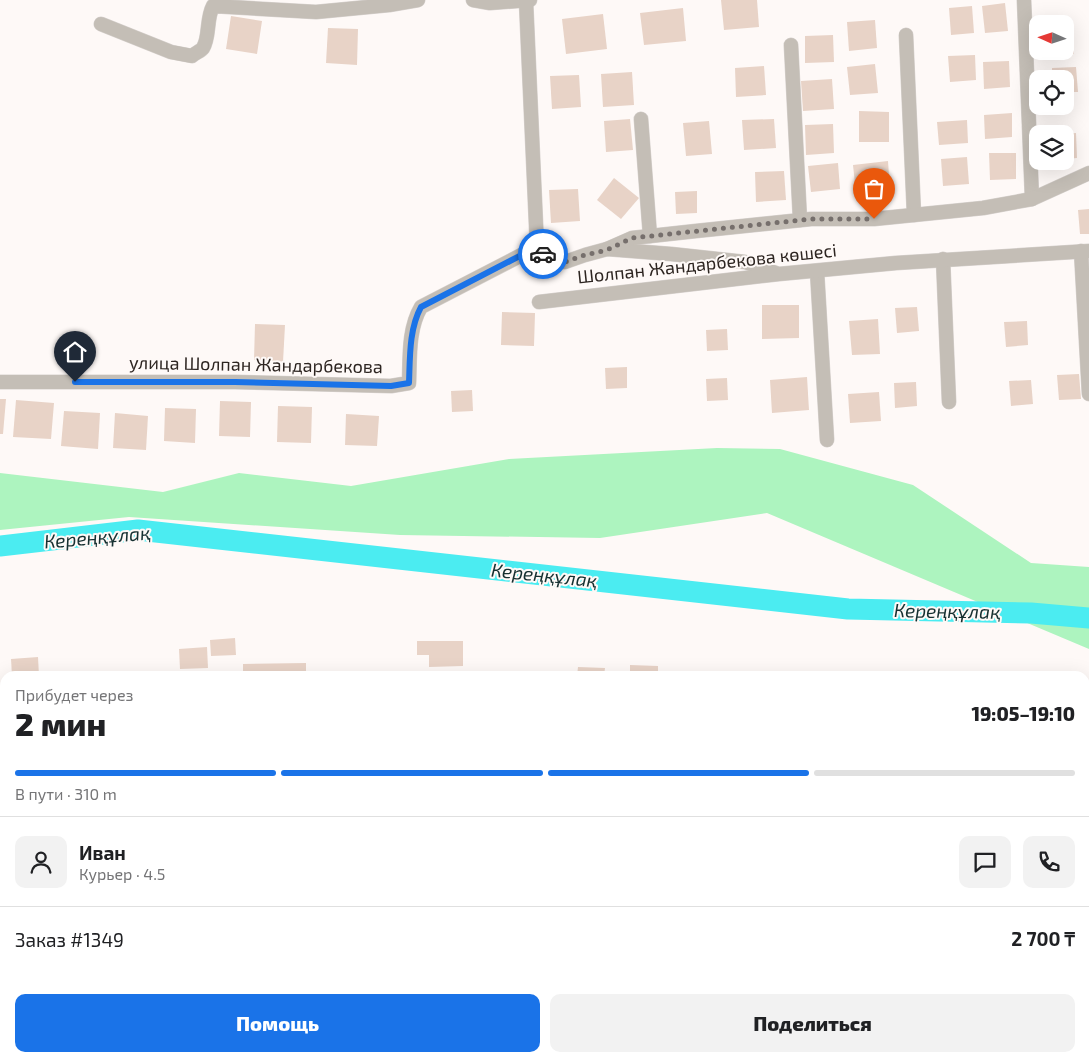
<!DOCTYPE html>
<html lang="ru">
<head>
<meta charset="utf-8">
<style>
	:root { --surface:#fff; --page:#f2f2f2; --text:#202124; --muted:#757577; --line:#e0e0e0; --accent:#1a73e8 }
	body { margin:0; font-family:"Exo 2",sans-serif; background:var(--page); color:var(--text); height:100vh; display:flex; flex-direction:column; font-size:19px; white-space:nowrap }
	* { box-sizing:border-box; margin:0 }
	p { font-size:16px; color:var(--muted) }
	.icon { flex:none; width:28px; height:28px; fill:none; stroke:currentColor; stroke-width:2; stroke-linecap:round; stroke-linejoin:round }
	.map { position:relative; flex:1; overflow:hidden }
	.panel { position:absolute; left:0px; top:671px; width:1090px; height:391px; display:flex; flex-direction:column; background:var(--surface); border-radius:15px 15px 0 0; box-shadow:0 5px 20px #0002 }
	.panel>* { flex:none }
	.needle { width:32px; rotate:273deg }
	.buttons { position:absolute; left:1029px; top:15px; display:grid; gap:10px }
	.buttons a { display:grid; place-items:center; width:45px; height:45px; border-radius:10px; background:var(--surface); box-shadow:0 5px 20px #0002; font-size:25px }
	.pin { position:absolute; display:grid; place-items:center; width:42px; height:42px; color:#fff; margin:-51px -21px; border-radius:50% 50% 50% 0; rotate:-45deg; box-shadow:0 0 5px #0007 }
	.pin .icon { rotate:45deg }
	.courier { position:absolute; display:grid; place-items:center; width:50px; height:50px; margin:-25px; border:4px solid #1a73e8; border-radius:50%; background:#fff; color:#222; box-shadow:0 1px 6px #0007 }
	.headline em { font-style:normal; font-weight:800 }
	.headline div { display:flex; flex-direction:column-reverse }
	.headline { display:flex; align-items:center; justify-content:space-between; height:85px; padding:0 15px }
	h1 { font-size:32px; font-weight:800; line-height:38px }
	.bar { display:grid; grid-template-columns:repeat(4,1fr); gap:8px 5px; align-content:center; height:60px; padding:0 15px }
	.bar i { height:6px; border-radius:4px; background:var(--line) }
	.bar .current { background:var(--accent) }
	.bar p { grid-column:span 4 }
	.line { display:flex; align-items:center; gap:12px; padding:0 15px; border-top:1px solid var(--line) }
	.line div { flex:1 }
	.round { display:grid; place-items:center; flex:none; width:52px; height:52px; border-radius:10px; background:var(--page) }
	.cta { display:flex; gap:10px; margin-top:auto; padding:10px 15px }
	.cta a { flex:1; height:58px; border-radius:10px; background:var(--accent); color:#fff; font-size:20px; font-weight:800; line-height:58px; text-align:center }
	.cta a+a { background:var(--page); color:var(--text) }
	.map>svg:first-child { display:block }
	.built { fill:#fcebe1 }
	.green { fill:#adf4bf }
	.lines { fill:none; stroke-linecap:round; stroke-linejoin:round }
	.river { stroke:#4becf1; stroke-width:21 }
	.building { fill:#e8d3c7 }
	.minor-casing { stroke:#d8d3d0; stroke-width:15 }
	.tertiary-casing { stroke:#d8d3d0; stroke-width:19 }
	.minor { stroke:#c4beb6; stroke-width:14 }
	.tertiary { stroke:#c4beb6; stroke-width:18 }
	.done { stroke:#766f6c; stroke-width:5; stroke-dasharray:0 9 }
	.route { stroke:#1a73e8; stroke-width:6 }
	.labels { text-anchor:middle; stroke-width:4; stroke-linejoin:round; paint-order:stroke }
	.street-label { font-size:18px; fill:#2d2521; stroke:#fef9f7 }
	.water-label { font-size:19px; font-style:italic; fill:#163031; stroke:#fef9f7 }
</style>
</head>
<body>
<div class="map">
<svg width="1089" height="1062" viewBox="0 0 1089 1062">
	<rect width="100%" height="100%" fill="#fef9f7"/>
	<path class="built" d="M 1089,939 L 1089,1050 L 1085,1047 L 1085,941 Z"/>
	<path class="green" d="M 717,448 L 780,449 L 913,485 L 1031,563 L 1089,567 L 1089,649 L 767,513 L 600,538 L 400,535 L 129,517 L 0,530 L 0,473 L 163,492 L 239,473 L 351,486 L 509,459 Z"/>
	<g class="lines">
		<path class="river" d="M 0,546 L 138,530 L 848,609 L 1031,613 L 1089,618"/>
	</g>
	<g class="building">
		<path d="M 721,0 L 757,0 L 759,27 L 724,30 Z"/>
		<path d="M 1005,3 L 1008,31 L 985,33 L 982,6 Z"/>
		<path d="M 972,6 L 974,33 L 951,35 L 949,8 Z"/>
		<path d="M 683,8 L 686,41 L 644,45 L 640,13 Z"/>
		<path d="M 603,14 L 607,49 L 566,54 L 562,19 Z"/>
		<path d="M 231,16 L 262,21 L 257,54 L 226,49 Z"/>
		<path d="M 875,20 L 877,48 L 849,51 L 847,22 Z"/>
		<path d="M 328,28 L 358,29 L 357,65 L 326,63 Z"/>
		<path d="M 1073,29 L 1074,54 L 1050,55 L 1050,51 L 1065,51 L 1065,30 Z"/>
		<path d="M 833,35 L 834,62 L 805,63 L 805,36 Z"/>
		<path d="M 975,55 L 976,80 L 950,82 L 948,56 Z"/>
		<path d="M 1009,61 L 1010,87 L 984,89 L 983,62 Z"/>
		<path d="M 875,64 L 878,93 L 850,95 L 847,67 Z"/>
		<path d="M 764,66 L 766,95 L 736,97 L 735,68 Z"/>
		<path d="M 1076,67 L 1078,92 L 1065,92 L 1065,79 L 1052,79 L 1052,68 Z"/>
		<path d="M 632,72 L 634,105 L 603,107 L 601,74 Z"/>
		<path d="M 579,75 L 581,107 L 552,109 L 550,76 Z"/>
		<path d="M 832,79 L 834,109 L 803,111 L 801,81 Z"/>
		<path d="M 859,111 L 889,112 L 889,142 L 859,142 Z"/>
		<path d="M 1012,113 L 1012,137 L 985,139 L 984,115 Z"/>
		<path d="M 630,119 L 633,150 L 606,152 L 604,121 Z"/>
		<path d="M 774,119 L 776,148 L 744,150 L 742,120 Z"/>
		<path d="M 967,120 L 968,143 L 939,145 L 937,122 Z"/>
		<path d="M 709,121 L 712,154 L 686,156 L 683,123 Z"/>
		<path d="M 833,124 L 834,153 L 806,155 L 805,125 Z"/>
		<path d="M 1076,133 L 1077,158 L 1065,159 L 1065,134 Z"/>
		<path d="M 989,153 L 1016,153 L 1016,179 L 990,180 Z"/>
		<path d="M 967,157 L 969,184 L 943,186 L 941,159 Z"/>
		<path d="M 888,161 L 890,190 L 856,193 L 853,165 Z"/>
		<path d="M 838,163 L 840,189 L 811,192 L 808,166 Z"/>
		<path d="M 784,171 L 786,200 L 756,202 L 755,172 Z"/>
		<path d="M 614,178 L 639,198 L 621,219 L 597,200 Z"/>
		<path d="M 578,189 L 580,221 L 551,223 L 549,190 Z"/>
		<path d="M 697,191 L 697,213 L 676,214 L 675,192 Z"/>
		<path d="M 1089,209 L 1089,234 L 1080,234 L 1078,210 Z"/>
		<path d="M 762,305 L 799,305 L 799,338 L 762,339 Z"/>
		<path d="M 917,307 L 919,331 L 897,333 L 895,308 Z"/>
		<path d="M 502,312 L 535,313 L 534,346 L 501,345 Z"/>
		<path d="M 878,319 L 880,354 L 852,355 L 849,321 Z"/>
		<path d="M 1027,321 L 1028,345 L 1006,347 L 1004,322 Z"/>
		<path d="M 255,324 L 285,325 L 283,362 L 254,360 Z"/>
		<path d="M 727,329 L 728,350 L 707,351 L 706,330 Z"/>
		<path d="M 627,367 L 627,388 L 606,389 L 605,368 Z"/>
		<path d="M 1079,374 L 1081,399 L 1059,400 L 1057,375 Z"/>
		<path d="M 807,377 L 809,410 L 772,413 L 770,380 Z"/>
		<path d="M 727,378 L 728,400 L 707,401 L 706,379 Z"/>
		<path d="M 1031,380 L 1033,404 L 1011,406 L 1009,381 Z"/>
		<path d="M 916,382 L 917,406 L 895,408 L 894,383 Z"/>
		<path d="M 472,390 L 473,411 L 452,412 L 451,391 Z"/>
		<path d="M 879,392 L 881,421 L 850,423 L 848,394 Z"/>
		<path d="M 0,399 L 6,399 L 3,434 L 0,434 Z"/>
		<path d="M 16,400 L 54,403 L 51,439 L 13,437 Z"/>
		<path d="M 220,401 L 251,402 L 250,437 L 219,436 Z"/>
		<path d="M 278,406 L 312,407 L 311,443 L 277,442 Z"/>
		<path d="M 165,408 L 196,409 L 195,443 L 164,441 Z"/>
		<path d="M 64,411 L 100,413 L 98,449 L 61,446 Z"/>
		<path d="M 115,413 L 148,416 L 146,450 L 113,448 Z"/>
		<path d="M 346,414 L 379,416 L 377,446 L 345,445 Z"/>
		<path d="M 235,638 L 236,655 L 211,656 L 210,640 Z"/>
		<path d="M 417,641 L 463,641 L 463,666 L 429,667 L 429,655 L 417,655 Z"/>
		<path d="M 207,647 L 208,668 L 180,669 L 179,649 Z"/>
		<path d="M 38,657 L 39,676 L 12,676 L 11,659 Z"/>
		<path d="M 306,663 L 306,676 L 243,676 L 243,664 Z"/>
		<path d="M 630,665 L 658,666 L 658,676 L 630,676 Z"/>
		<path d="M 578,667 L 605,668 L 604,676 L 577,676 Z"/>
		<rect x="1085" y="781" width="4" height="23"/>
		<path d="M 5,874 L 5,904 L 0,904 L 0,875 Z"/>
		<path d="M 5,926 L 5,953 L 0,954 L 0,927 Z"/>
		<path d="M 5,974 L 5,1004 L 1,1004 L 0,975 Z"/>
		<path d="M 734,1058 L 759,1058 L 758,1062 L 733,1062 Z"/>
		<path d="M 789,1058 L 818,1058 L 816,1062 L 788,1062 Z"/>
		<path d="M 852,1058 L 884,1058 L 882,1062 L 851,1062 Z"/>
		<path d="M 907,1058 L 935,1058 L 933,1062 L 905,1062 Z"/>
		<path d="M 1009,1058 L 1042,1061 L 1042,1062 L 1009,1062 Z"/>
	</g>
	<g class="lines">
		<g class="minor-casing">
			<g id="minor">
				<path d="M 473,0 L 490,3 L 530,0"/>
				<path d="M 1024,0 L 1032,199"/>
				<path d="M 526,1 L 537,247"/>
				<path d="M 101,24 L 171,52 L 192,56 C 195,53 201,51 203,48 C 210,37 206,19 213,6 L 316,12 L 389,5 L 418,0"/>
				<path d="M 906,35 L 914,215"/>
				<path d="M 791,45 L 800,220"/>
				<path d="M 641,119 L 650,236"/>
				<path d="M 537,247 L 550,262 L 565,262 L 585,255 L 607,249 L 671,254 L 745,262 L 776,273"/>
				<path d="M 607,249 L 632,238 L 696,231 L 811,219 L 874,219 L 983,208 L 1032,199 L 1089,173"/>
				<path d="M 1081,251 L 1089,394"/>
				<path d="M 943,259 L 949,402"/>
				<path d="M 817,271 L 827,440"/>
				<path d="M 539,302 L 779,274 L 896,263 L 1089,251"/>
				<path d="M 0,382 L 235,382 L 391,386 L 409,383 C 410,358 408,329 421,307 L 537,247"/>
				<path d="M 1085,826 L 1089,826"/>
				<path d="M 0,858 L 5,857"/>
				<path d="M 666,1058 L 668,1062"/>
			</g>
		</g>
		<g class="tertiary-casing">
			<g id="tertiary">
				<path d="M 1085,925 L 1089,923"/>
				<path d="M 387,1062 L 392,1058"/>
			</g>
		</g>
		<use href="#minor" class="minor"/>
		<use href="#tertiary" class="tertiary"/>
	</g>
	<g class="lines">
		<path class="done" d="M 543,254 L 550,262 L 565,262 L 585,255 L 607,250 L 632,238 L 811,219 L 874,219"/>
		<path class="route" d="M 75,382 L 235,382 L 391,386 L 409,383 C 410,358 409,329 421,307 L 537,247 L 543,254"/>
	</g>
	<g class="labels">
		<g class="street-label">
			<text transform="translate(707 264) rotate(-6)" y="6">Шолпан Жандарбекова көшесі</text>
			<text transform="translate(256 365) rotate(1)" y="6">улица Шолпан Жандарбекова</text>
		</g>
		<g class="water-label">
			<text transform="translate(97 537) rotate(-5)" y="7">Кереңқұлақ</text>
			<text transform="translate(544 575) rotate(6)" y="7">Кереңқұлақ</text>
			<text transform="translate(947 611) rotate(1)" y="7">Кереңқұлақ</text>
		</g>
	</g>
</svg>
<div class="buttons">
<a><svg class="needle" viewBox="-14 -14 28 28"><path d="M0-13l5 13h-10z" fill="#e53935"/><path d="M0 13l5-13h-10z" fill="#757577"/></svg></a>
<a><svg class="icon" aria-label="locate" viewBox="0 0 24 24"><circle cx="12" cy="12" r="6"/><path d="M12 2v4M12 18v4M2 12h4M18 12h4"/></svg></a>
<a><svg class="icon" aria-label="layers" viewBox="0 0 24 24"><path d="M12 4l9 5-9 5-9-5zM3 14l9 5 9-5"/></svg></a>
</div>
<div class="pin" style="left:874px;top:219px;background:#ea580c"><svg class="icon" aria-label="bag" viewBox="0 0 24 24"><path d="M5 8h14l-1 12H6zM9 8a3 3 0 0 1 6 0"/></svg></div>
<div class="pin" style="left:75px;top:382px;background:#1f2937"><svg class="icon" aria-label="home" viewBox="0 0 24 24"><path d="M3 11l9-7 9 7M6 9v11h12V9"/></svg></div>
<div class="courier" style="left:543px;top:254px"><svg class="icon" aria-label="car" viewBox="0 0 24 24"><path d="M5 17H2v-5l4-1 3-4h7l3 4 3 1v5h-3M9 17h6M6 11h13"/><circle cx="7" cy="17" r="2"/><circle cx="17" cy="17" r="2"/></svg></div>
<section class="panel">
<div class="headline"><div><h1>2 мин</h1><p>Прибудет через</p></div><em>19:05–19:10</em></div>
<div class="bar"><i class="current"></i><i class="current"></i><i class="current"></i><i></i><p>В пути · 310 m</p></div>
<div class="line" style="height:90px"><a class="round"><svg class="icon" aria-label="person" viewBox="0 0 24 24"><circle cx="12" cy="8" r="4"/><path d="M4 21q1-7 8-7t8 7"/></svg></a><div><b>Иван</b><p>Курьер · 4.5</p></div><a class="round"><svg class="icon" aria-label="chat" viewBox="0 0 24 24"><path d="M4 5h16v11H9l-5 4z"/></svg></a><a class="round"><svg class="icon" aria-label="phone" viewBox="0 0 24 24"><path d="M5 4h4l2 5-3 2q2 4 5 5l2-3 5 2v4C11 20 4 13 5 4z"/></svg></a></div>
<div class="line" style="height:65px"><div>Заказ #1349</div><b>2 700 ₸</b></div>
<div class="cta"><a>Помощь</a><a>Поделиться</a></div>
</section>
</div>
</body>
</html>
